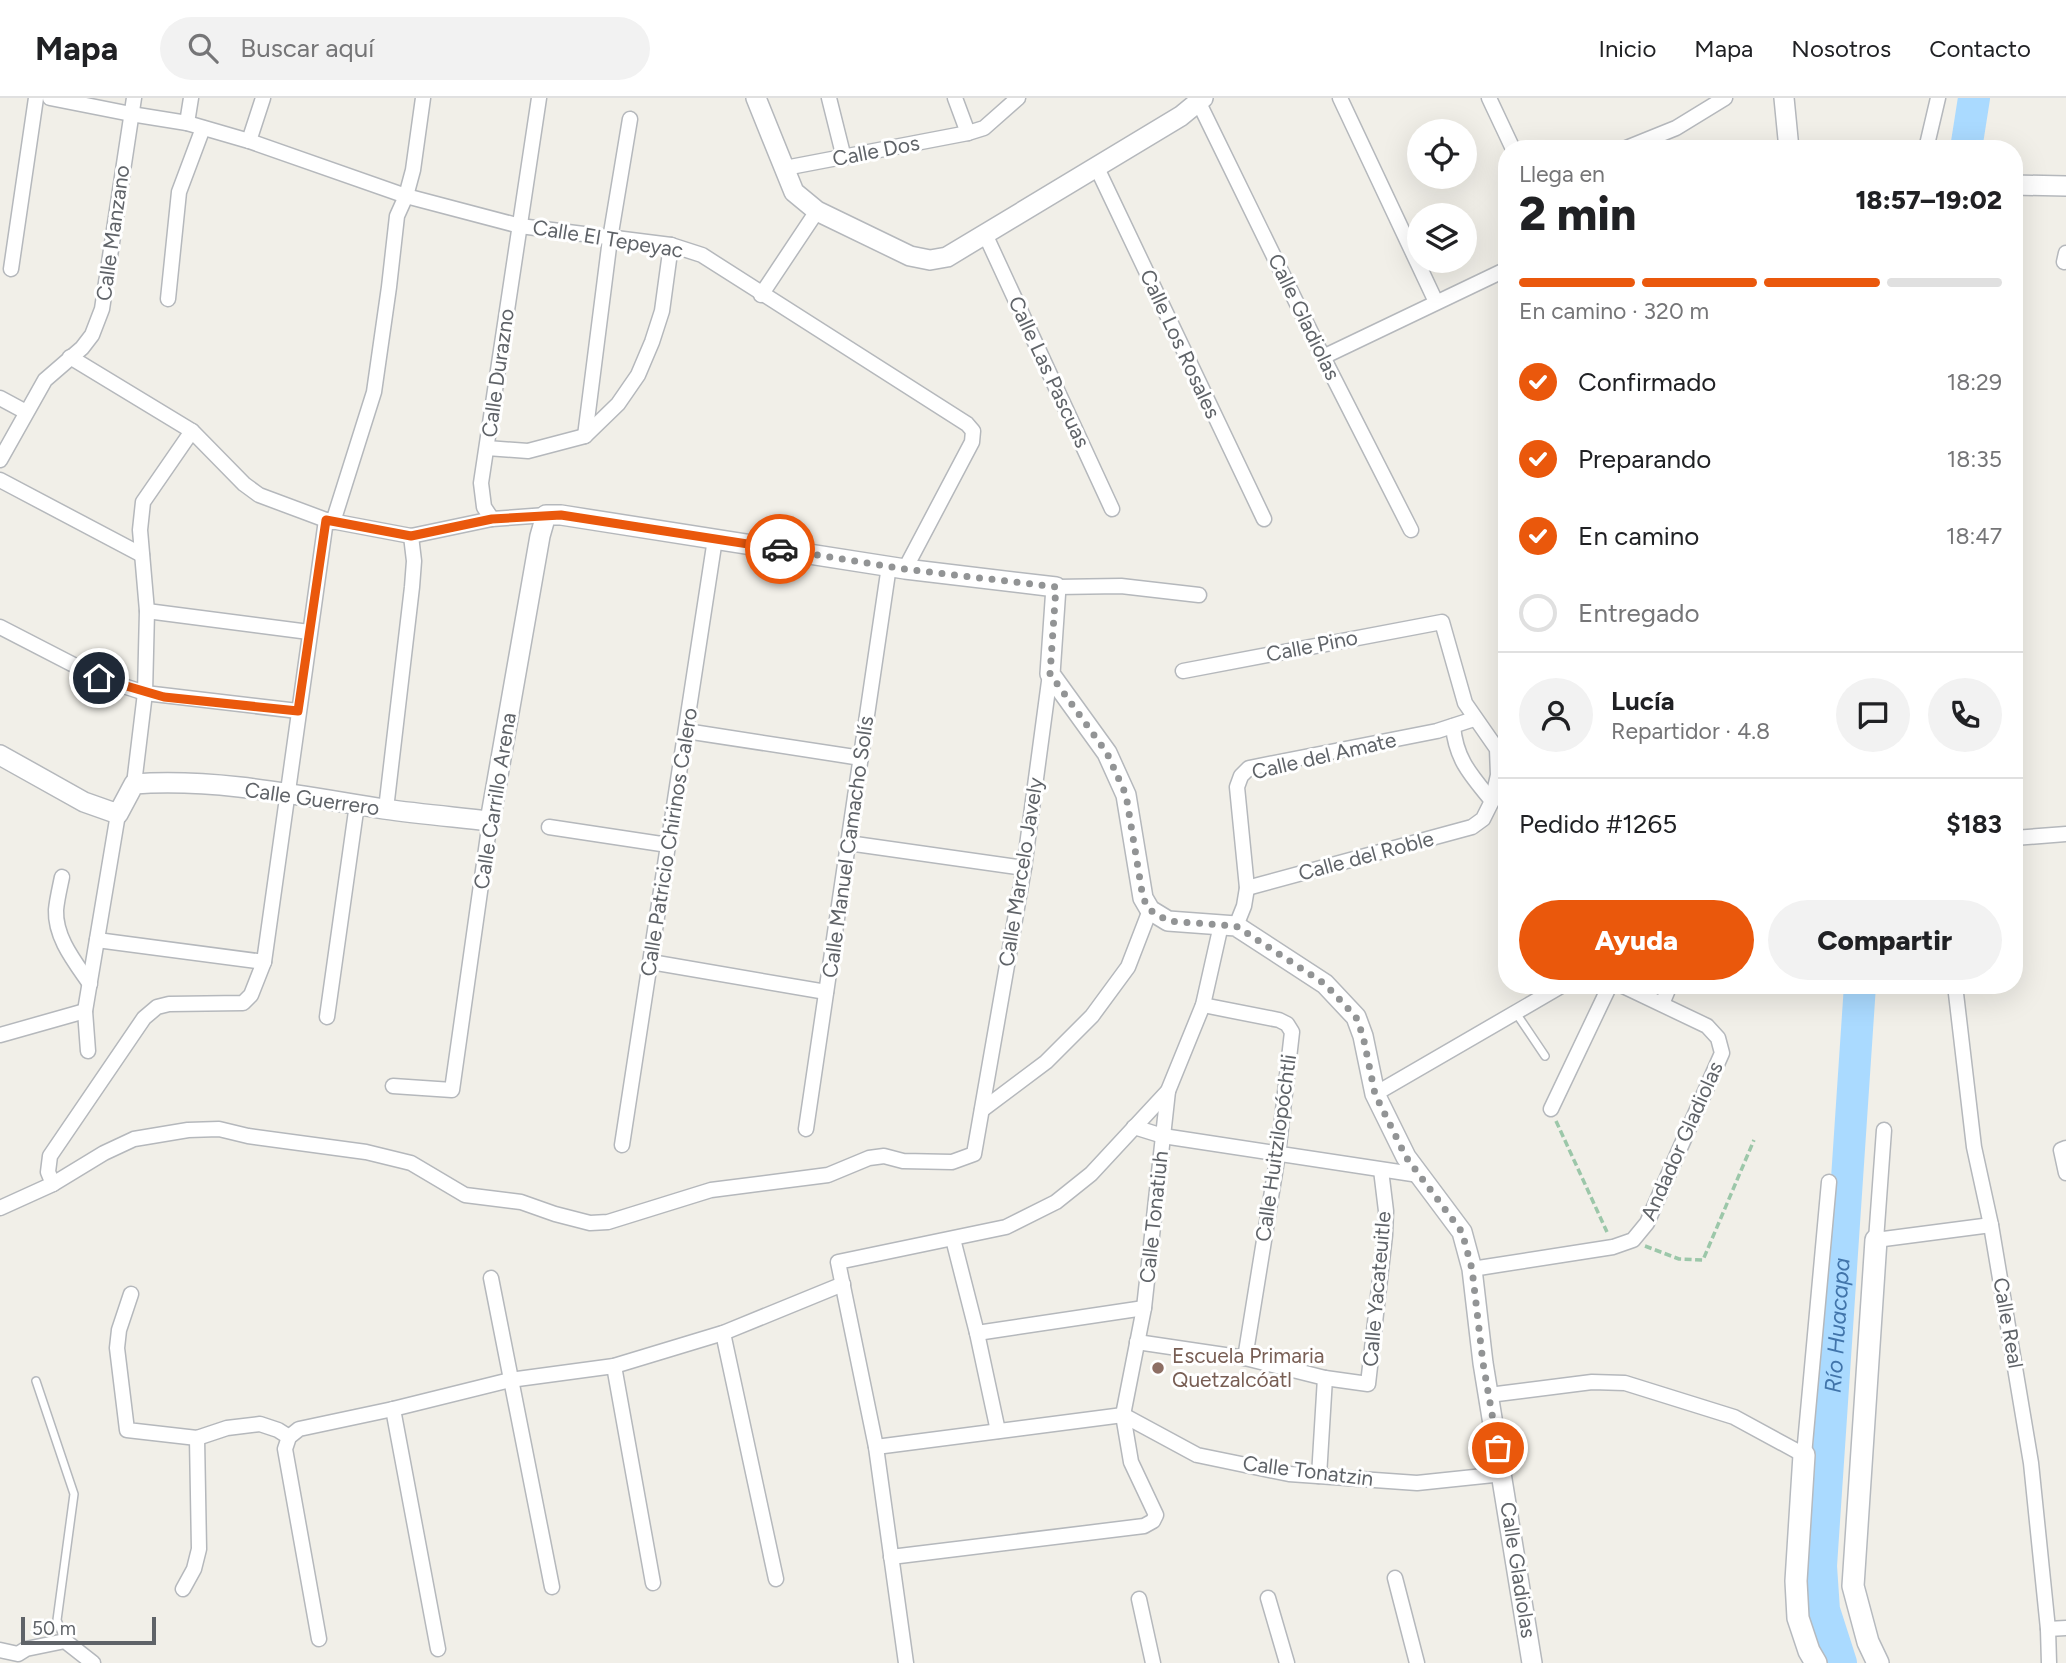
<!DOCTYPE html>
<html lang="es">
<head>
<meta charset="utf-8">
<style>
	:root { --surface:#fff; --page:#f2f2f2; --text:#202124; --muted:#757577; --line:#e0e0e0; --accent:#ea580c }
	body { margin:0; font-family:Figtree,sans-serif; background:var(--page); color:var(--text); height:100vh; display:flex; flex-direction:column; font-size:26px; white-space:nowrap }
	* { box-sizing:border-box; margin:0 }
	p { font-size:23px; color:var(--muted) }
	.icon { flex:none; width:38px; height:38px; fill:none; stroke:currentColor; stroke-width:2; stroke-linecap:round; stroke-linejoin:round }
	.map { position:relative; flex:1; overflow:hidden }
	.panel { position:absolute; left:1498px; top:42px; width:525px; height:854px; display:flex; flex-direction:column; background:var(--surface); border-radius:28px; box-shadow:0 7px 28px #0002 }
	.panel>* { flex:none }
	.controls { position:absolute; left:1407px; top:21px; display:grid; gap:14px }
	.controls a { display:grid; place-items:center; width:70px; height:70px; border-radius:50%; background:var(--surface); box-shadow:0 7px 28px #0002; font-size:35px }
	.scale { position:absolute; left:21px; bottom:18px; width:135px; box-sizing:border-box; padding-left:7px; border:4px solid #5f6368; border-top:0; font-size:19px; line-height:24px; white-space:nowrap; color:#5f6368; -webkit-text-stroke:5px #fff; paint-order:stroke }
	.pin { position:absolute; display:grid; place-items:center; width:60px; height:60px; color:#fff; margin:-30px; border:4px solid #fff; border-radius:50%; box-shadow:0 2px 7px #0007 }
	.courier { position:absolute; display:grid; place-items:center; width:70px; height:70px; margin:-35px; border:5px solid #ea580c; border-radius:50%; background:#fff; color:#222; box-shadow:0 2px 9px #0007 }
	.summary em { font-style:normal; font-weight:800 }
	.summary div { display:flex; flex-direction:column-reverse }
	.summary { display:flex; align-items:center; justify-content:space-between; height:119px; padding:0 21px }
	h1 { font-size:46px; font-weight:800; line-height:52px }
	.bar { display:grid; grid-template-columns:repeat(4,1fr); gap:10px 7px; align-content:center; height:84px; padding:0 21px }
	.bar i { height:9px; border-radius:5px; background:var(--line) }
	.bar .current { background:var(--accent) }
	.bar p { grid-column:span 4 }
	.line { display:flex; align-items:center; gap:18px; padding:0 21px; border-top:2px solid var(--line) }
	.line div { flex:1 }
	.round { display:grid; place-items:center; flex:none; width:74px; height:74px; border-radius:37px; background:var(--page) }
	ol { padding:0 21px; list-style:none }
	li { display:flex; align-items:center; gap:21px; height:77px }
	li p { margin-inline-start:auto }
	li .icon { padding:7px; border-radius:50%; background:var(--accent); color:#fff; stroke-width:4 }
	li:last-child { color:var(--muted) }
	li i { width:38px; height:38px; border:4px solid var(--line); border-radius:50% }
	.action { display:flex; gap:14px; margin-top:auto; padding:14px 21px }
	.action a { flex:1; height:80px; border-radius:42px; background:var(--accent); color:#fff; font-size:28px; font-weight:800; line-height:80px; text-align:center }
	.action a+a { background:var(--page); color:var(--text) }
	header { display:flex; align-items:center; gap:42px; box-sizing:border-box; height:98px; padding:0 35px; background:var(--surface); border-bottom:2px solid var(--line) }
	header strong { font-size:33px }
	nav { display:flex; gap:38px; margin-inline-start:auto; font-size:24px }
	.search { width:490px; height:63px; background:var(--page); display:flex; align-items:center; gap:18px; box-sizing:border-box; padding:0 24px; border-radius:38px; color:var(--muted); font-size:26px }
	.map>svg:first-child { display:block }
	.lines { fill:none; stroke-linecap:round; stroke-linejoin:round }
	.river { stroke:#aadaff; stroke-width:32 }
	.service-casing { stroke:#b5b8bc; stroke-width:10 }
	.minor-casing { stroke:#b5b8bc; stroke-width:17 }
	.tertiary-casing { stroke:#b5b8bc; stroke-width:22 }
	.secondary-casing { stroke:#b6babf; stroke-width:24 }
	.path { stroke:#9cc7a9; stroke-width:3.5; stroke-dasharray:7 3.5; stroke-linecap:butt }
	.service { stroke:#fff; stroke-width:7 }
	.minor { stroke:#fff; stroke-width:14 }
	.tertiary { stroke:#fff; stroke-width:19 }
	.secondary { stroke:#fff; stroke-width:21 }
	.done { stroke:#929495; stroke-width:7; stroke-dasharray:0 12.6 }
	.route { stroke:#ea580c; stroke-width:9 }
	.education-dot { fill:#8d6e63; stroke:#fff; stroke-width:2.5 }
	.labels { text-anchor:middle; stroke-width:6; stroke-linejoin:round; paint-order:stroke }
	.street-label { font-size:21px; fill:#5f6368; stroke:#fff }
	.education-label { font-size:21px; fill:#785e54; stroke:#fff; text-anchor:start }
	.water-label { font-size:23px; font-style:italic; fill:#4174aa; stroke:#fff }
</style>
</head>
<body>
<header>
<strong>Mapa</strong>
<div class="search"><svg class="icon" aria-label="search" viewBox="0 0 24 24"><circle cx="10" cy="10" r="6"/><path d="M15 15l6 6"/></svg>Buscar aquí</div>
<nav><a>Inicio</a><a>Mapa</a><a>Nosotros</a><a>Contacto</a></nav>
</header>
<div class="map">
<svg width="2066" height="1565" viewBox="0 0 2066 1565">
	<rect width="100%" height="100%" fill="#f1efe8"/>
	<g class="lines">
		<g class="river">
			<path d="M 1966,51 L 1974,0"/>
			<path id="s1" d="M 1841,1565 L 1824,1512 L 1821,1468 L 1860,887"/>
		</g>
		<g class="service-casing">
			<g id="service">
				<path d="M 1516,915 L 1545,958"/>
				<path d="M 36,1283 L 74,1396 L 57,1522 L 65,1543"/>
			</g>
		</g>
		<g class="minor-casing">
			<g id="minor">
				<path d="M 50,0 L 131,16 L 187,25 L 249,43 L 406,98 L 520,128 L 671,147 L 702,157 L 967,326 L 973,333 L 972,344 L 905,471"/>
				<path d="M 829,0 L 844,60"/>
				<path d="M 955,0 L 968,35"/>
				<path d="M 1340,0 L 1436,204"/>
				<path d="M 1489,0 L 1513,51"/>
				<path d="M 1199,5 L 1323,259 L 1411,432"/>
				<path d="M 187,25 L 191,0"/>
				<path d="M 249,43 L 263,0"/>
				<path d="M 1624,51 L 1676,30 L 1725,0"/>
				<path d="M 1926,51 L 1938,0"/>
				<path d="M 785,70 L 968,35 L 984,30 L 1018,0"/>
				<path d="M 1097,70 L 1264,421"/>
				<path d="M 985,136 L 1112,411"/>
				<path d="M 2064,164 L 2066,155"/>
				<path d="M 11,171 L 36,0"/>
				<path d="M 761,197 L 817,113"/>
				<path d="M 168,201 L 179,94 L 203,30"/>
				<path d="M 70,259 L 192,333 L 244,386 L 259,397 L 326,422 L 411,438 L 492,421 L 546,417"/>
				<path d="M 1323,259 L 1507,171"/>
				<path d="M 0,300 L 26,314"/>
				<path d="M 585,338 L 610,141 L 630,21"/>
				<path d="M 487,350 L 528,353 L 585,338 L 618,306 L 638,277 L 652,244 L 662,213 L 671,147"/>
				<path d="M 0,362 L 45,282 L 82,250 L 92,237 L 102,211 L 134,0"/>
				<path d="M 0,382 L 142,457"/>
				<path d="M 492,421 L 484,409 L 481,385 L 539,0"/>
				<path d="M 333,424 L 374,294 L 389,189 L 397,118 L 406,98 L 413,72 L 423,0"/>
				<path d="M 1056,489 L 1121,488 L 1199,497"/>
				<path d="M 147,513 L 309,534"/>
				<path d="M 0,529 L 99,580 L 145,595 L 298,613"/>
				<path d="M 1183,573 L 1442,524 L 1465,605 L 1497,651 L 1498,677 L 1492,703 L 1483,721 L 1472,729 L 1247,790"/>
				<path d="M 1453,628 C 1456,662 1471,677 1492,703"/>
				<path d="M 686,633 L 861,660"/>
				<path d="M 134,686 L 145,595 L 147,513 L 140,432 L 143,404 L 192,333"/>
				<path d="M 386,711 L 412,489 L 414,463 L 411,438"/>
				<path d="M 549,729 L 668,747"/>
				<path d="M 2014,740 L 2066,736"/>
				<path d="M 848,745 L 1024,770"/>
				<path d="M 62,779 C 60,789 57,801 56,812 C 55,840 75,864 90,886"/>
				<path d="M 1236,828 L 1244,808 L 1247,790 L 1237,689 L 1241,678 L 1249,670 L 1437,633 L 1474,621"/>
				<path d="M 97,842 L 264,864"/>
				<path d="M 651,864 L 826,894"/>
				<path d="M 1955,887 L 1974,1049 L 1991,1127 L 2031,1365 L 2048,1531 L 2049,1565"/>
				<path d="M 1662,906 L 1670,887"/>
				<path d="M 1203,907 L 1279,922 L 1287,926 L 1292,934 L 1278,1056 L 1245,1260"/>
				<path d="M 327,919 L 357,706"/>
				<path d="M 0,937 L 85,913"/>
				<path d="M 88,953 L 85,913 L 118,716"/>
				<path d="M 393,988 L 452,992 L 490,723"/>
				<path d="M 1375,996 L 1563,887"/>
				<path d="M 1551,1011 L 1610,887"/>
				<path d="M 982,1012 L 1046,964 L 1092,918 L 1128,869 L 1150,812"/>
				<path d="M 1134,1029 L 1163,1038 L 1419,1077"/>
				<path d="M 806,1031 L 889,468"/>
				<path d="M 1884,1032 L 1876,1142 L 1991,1127"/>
				<path d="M 622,1047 L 715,441"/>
				<path d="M 2066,1050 L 2061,1052 L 2066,1075"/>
				<path d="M 53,1086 L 48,1074 L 50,1058 L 144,920 L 157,909 L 169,906 L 243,905 L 251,897 L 264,864 L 326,422"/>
				<path d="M 0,1110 L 53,1086 L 104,1055 L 134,1041 L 188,1032 L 219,1031 L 248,1038 L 366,1054 L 411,1065 L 465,1097 L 521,1104 L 555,1116 L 590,1125 L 608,1124 L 711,1092 L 828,1077 L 869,1060 L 884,1058 L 903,1063 L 952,1064 L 974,1056 L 1024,770 L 1050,576"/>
				<path d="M 953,1141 L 977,1235 L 998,1333"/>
				<path d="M 1472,1171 L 1613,1149 L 1633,1142 L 1647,1125 L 1722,955 L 1718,940 L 1707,928 L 1621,887"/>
				<path d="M 491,1180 L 552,1489"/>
				<path d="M 131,1196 L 119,1232 L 117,1250 L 127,1332 L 197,1340 L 227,1330 L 260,1326 L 278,1332 L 289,1339"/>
				<path d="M 723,1235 L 776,1481"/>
				<path d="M 977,1235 L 1144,1210"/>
				<path d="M 1137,1244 L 1245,1260 L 1325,1280 L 1368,1286 L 1385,1137 L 1386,1113 L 1381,1072"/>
				<path d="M 614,1268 L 653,1485"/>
				<path d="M 1489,1297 L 1592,1284 L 1625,1285 L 1734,1319 L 1804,1357 L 1829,1084"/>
				<path d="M 393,1311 L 438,1551"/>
				<path d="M 1123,1317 L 1197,1357 L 1289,1376 L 1417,1385 L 1503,1376"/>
				<path d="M 876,1349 L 1123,1317"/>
				<path d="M 1319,1378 L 1325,1280"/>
				<path d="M 891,1459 L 1144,1428 L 1153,1423 L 1156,1417 L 1131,1364 L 1123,1317 L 1144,1210 L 1168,993"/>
				<path d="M 1395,1480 L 1417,1565"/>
				<path d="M 183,1491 L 194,1471 L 199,1451 L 197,1340"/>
				<path d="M 1268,1500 L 1287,1565"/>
				<path d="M 1139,1501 L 1153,1565"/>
				<path d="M 2048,1531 L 2066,1530"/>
				<path d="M 319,1541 L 285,1351 L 289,1339 L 299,1331 L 393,1311 L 510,1282 L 614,1268 L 723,1235 L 843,1186"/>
				<path d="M 0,1552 L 18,1556 L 26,1551 L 65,1543 L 93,1565"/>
				<path d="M 906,1565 L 876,1349 L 838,1164 L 1006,1129 L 1056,1104 L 1091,1076 L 1168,993 L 1203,907 L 1221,827"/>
			</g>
		</g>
		<g class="tertiary-casing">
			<g id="tertiary">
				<path d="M 756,0 L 794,94 L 817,113 L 910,158 L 930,162 L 947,159 L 1181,18 L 1203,0"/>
				<path d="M 1784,0 L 1789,51"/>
				<path d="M 2014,87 L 2066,88"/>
				<path d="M 0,657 L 84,704 L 118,716 L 134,686 C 217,680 302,698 384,711 C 419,716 455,719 490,723 L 540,438 L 546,417 L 561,417 L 905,471 L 1056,489 L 1050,576 L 1107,655 L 1126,697 L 1143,800 L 1150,812 L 1168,823 L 1236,828 L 1325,886 L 1356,919 L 1363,938 L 1375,996 L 1406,1059 L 1462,1134 L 1472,1171 L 1483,1265 L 1532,1565"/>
			</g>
		</g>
		<g class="secondary-casing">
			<g id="secondary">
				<path d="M 1876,1142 L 1853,1488 L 1868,1544 L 1878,1565"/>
				<path d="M 1804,1357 L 1796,1483 L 1798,1520 L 1809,1553 L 1816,1565"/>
			</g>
		</g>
		<g class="path">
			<path d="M 1556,1023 L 1607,1134"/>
			<path d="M 1645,1148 L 1679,1161 L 1703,1162 L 1754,1042"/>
		</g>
		<use href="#service" class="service"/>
		<use href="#minor" class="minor"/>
		<use href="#tertiary" class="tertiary"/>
		<use href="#secondary" class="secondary"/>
	</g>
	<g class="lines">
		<path class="done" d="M 780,451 L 905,471 L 1056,489 L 1050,576 L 1107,655 L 1126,697 L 1143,800 L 1150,812 L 1168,823 L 1236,828 L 1325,886 L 1356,919 L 1363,938 L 1375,996 L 1406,1059 L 1462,1134 L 1472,1171 L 1483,1265 L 1498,1350"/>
		<path class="route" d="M 99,580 L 164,599 L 298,613 L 326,422 L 411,438 L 492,421 L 561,417 L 780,451"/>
	</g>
	<circle class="education-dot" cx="1158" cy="1270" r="7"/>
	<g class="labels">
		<g class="street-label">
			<text transform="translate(876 53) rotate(-11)" y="7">Calle Dos</text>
			<text transform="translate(113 135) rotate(-82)" y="7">Calle Manzano</text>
			<text transform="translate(608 141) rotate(9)" y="7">Calle El Tepeyac</text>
			<text transform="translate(1304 219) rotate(64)" y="7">Calle Gladiolas</text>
			<text transform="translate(1180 246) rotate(65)" y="7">Calle Los Rosales</text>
			<text transform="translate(1049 274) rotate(65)" y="7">Calle Las Pascuas</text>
			<text transform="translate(498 275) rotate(-82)" y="7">Calle Durazno</text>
			<text transform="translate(1312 548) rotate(-11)" y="7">Calle Pino</text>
			<text transform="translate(1324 658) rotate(-13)" y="7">Calle del Amate</text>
			<text transform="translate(312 701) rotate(8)" y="7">Calle Guerrero</text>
			<text transform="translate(495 703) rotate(-81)" y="7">Calle Carrillo Arena</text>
			<text transform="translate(669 744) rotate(-81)" y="7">Calle Patricio Chirinos Calero</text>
			<text transform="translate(848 749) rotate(-82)" y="7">Calle Manuel Camacho Solís</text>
			<text transform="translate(1366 758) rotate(-15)" y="7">Calle del Roble</text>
			<text transform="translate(1021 774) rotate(-81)" y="7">Calle Marcelo Javely</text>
			<text transform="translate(1682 1043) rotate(-66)" y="7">Andador Gladiolas</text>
			<text transform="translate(1276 1050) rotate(-82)" y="7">Calle Huitzilopóchtli</text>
			<text transform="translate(1154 1119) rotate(-84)" y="7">Calle Tonatiuh</text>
			<text transform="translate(1377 1191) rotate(-85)" y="7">Calle Yacateuitle</text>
			<text transform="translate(2008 1225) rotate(80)" y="7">Calle Real</text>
			<text transform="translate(1308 1373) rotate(7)" y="7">Calle Tonatzin</text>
			<text transform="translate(1518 1472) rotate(81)" y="7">Calle Gladiolas</text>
		</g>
		<g class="education-label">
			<text x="1172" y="1265">Escuela Primaria<tspan x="1172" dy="24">Quetzalcóatl</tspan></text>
		</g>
		<g class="water-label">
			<text dy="8" stroke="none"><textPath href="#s1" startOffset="341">Río Huacapa</textPath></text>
		</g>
	</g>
</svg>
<div class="controls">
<a><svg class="icon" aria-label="locate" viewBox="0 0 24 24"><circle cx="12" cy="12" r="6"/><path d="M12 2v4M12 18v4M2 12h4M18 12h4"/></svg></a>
<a><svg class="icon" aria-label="layers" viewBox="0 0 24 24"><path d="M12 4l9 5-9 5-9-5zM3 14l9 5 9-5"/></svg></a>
</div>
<div class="scale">50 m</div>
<div class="pin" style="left:1498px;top:1350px;background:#ea580c"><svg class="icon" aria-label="bag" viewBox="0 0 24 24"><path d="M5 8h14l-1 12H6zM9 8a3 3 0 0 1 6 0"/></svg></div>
<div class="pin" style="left:99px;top:580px;background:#1f2937"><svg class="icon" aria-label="home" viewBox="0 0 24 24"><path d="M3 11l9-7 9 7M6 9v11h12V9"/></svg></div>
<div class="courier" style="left:780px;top:451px"><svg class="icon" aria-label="car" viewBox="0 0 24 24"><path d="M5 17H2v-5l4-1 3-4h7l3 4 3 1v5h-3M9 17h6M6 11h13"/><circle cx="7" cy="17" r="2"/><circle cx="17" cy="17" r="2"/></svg></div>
<section class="panel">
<div class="summary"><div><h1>2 min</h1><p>Llega en</p></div><em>18:57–19:02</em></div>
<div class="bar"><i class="current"></i><i class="current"></i><i class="current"></i><i></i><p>En camino · 320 m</p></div>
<ol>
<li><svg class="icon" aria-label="check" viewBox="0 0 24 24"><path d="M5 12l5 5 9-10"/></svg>Confirmado<p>18:29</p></li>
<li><svg class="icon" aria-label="check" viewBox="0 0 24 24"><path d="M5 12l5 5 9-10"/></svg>Preparando<p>18:35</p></li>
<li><svg class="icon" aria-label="check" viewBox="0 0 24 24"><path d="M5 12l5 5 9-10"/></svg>En camino<p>18:47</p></li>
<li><i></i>Entregado</li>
</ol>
<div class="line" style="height:126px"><a class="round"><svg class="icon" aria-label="person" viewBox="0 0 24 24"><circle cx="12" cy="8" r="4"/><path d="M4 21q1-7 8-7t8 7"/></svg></a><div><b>Lucía</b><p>Repartidor · 4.8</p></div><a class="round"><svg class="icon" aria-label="chat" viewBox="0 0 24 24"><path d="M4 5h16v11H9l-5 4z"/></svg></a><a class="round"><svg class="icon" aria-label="phone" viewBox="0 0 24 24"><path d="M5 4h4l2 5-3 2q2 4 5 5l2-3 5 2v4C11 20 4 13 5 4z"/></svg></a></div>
<div class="line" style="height:91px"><div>Pedido #1265</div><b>$183</b></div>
<div class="action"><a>Ayuda</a><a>Compartir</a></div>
</section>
</div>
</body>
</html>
